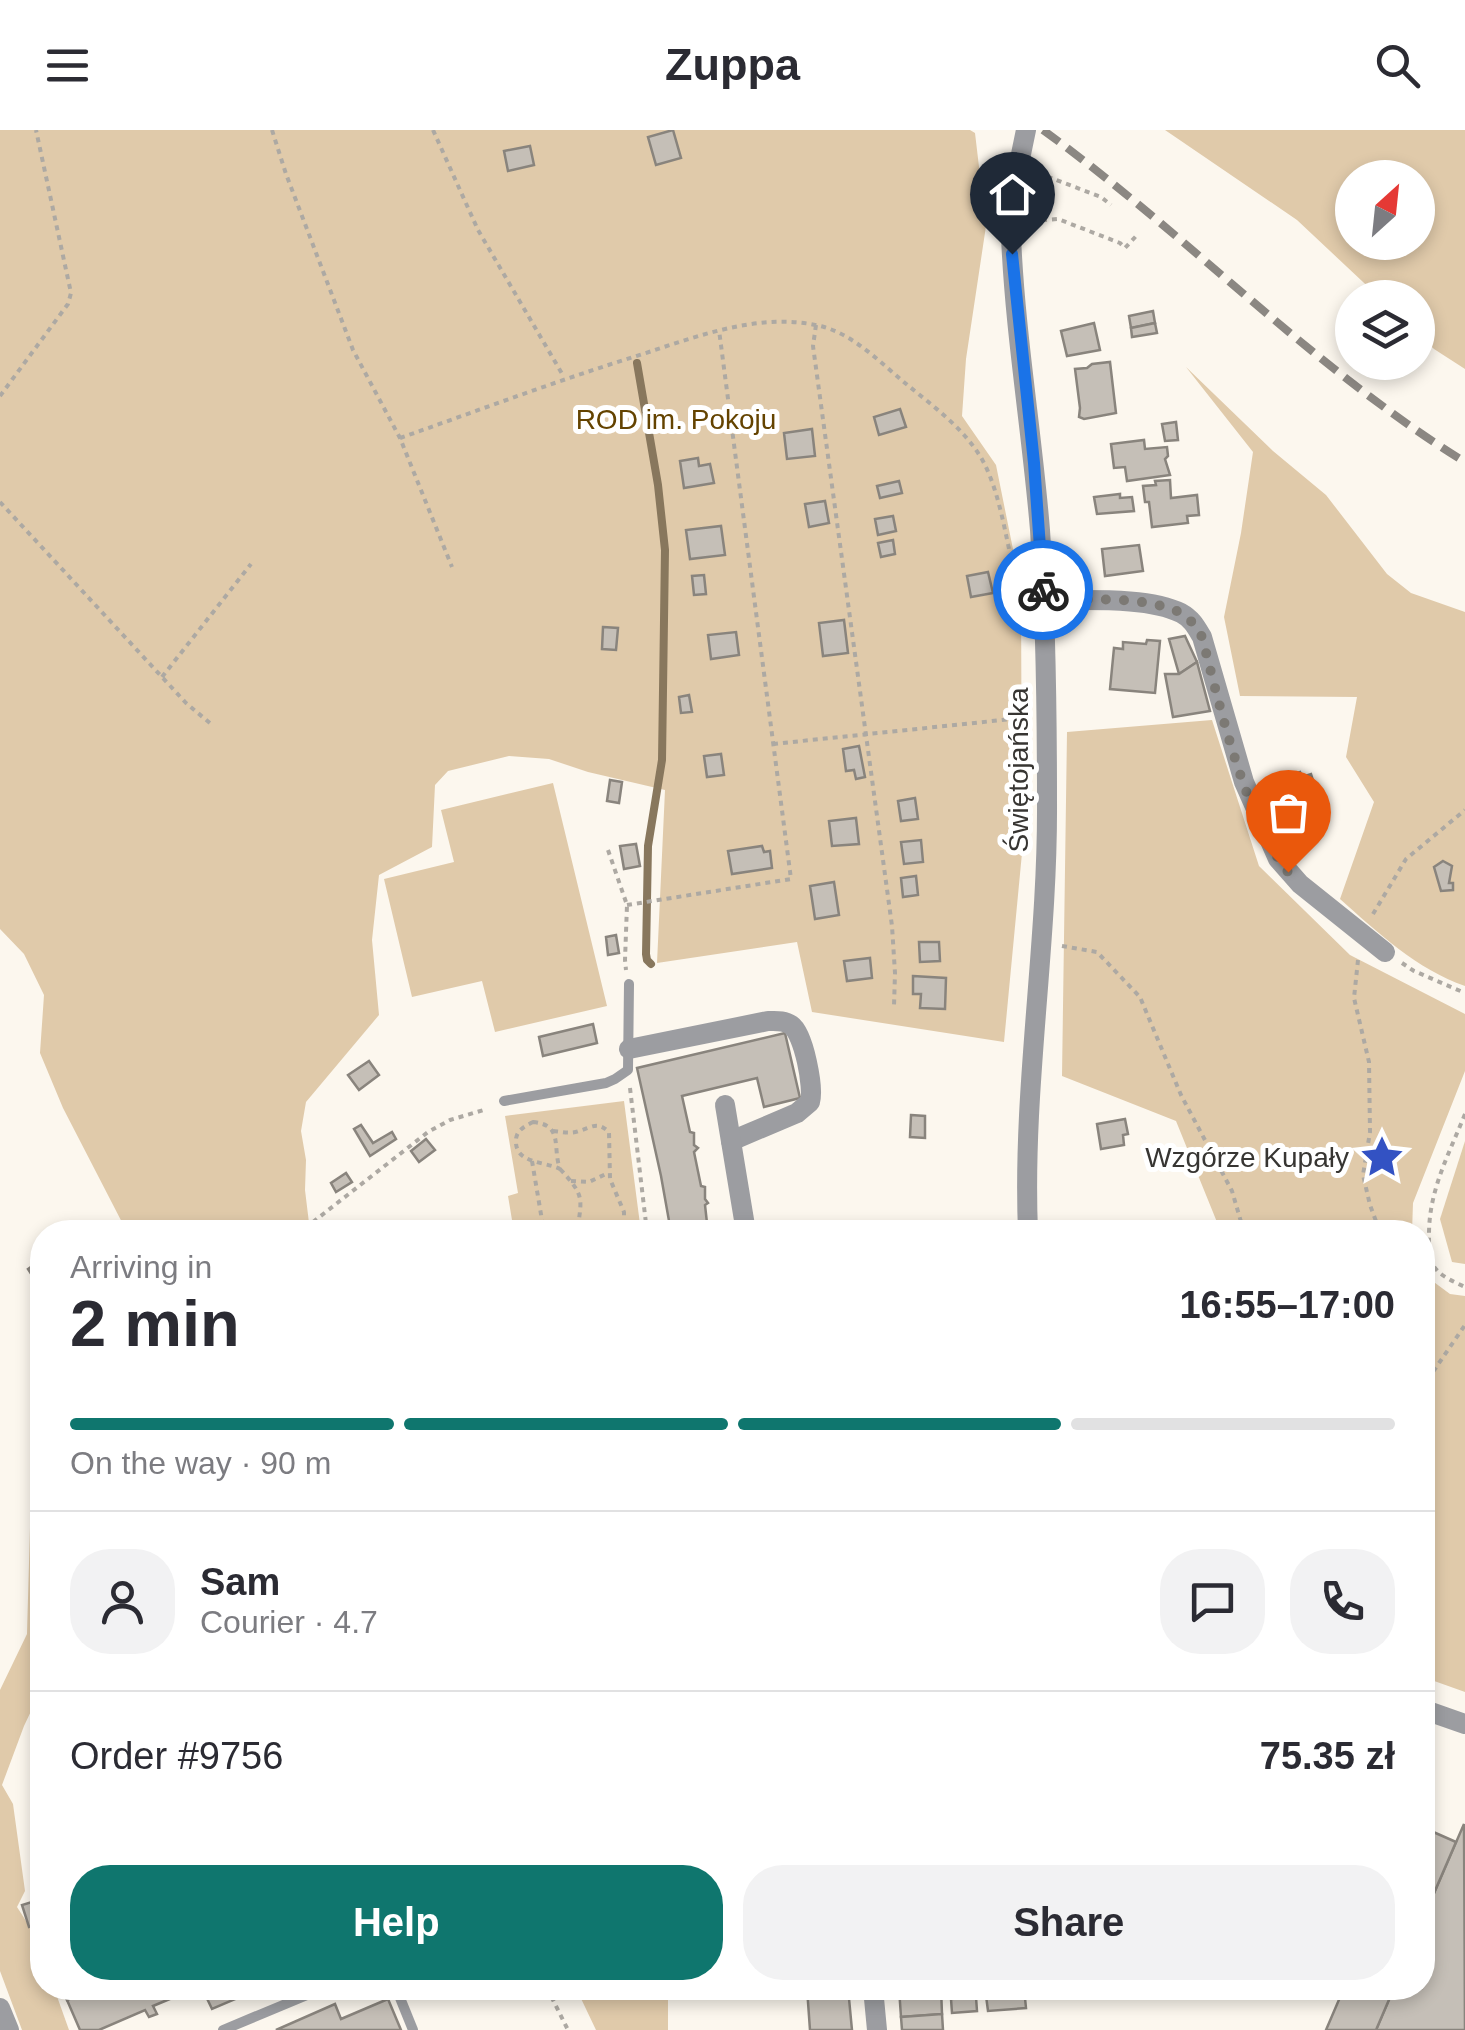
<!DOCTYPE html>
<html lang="en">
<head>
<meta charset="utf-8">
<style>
	:root { --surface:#fff; --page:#f2f2f3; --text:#2b2b33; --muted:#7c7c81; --line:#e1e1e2; --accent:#0f766e }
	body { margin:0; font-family:Arial,sans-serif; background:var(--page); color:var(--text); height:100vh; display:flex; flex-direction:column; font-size:38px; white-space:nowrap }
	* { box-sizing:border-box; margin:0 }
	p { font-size:32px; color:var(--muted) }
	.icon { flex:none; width:55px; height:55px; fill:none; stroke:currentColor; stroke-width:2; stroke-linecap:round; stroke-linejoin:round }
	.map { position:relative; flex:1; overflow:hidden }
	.side { position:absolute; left:30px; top:1090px; width:1405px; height:780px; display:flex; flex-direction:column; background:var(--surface); border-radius:40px; box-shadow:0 5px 15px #0003 }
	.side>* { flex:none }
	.needle { width:65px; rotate:27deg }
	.buttons { position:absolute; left:1335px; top:30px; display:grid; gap:20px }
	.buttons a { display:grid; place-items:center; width:100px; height:100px; border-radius:50%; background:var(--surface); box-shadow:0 5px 15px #0003; font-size:50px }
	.pin { position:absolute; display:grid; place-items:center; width:85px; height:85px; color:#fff; margin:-102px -42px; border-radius:50% 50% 50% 0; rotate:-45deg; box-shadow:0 0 10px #0007 }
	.pin .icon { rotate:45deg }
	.courier { position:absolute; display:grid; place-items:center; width:100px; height:100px; margin:-50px; border:8px solid #1a73e8; border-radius:50%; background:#fff; color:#222; box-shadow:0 2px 12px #0007 }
	.summary em { font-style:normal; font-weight:600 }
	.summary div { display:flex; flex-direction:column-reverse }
	.summary { display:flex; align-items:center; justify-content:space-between; height:170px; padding:0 40px }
	h1 { font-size:65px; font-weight:600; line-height:75px }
	.bar { display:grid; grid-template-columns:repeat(4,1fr); gap:15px 10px; align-content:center; height:120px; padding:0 40px }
	.bar i { height:12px; border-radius:8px; background:var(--line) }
	.bar .selected { background:var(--accent) }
	.bar p { grid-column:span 4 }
	.line { display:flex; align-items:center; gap:25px; padding:0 40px; border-top:2px solid var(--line) }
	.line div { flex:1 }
	.round { display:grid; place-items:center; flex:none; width:105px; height:105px; border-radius:40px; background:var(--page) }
	.button { display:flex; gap:20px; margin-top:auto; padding:20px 40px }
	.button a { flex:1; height:115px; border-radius:40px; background:var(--accent); color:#fff; font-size:40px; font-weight:600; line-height:115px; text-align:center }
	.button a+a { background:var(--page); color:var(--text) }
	header { display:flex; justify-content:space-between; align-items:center; height:130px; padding:0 40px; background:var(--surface); font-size:45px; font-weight:600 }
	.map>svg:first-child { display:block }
	.green { fill:#e0caaa; fill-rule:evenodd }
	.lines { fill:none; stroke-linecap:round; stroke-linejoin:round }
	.stream { stroke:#88775d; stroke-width:8 }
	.building { fill:#c5bfb7; stroke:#89847d; stroke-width:2.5 }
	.path { stroke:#ada9a3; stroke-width:4; stroke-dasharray:5 5; stroke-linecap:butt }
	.service { stroke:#9c9da1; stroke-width:10 }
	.minor { stroke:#9c9da1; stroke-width:20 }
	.rail { stroke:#8b8782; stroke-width:8; stroke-dasharray:20 10; stroke-linecap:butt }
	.done { stroke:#7c7974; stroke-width:10; stroke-dasharray:0 18 }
	.route { stroke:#1a73e8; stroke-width:12 }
	.labels { text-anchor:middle; stroke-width:10; stroke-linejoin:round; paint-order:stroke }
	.park-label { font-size:28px; fill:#644300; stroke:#fff }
	.street-label { font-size:28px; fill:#373532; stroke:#fff }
	.poi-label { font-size:28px; fill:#373532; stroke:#fff; text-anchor:end }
</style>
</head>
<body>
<header><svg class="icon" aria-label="menu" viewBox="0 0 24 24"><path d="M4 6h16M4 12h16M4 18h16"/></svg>Zuppa<svg class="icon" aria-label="search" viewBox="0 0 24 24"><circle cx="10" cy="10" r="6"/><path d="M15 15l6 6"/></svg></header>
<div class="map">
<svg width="1465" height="1900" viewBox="0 0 1465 1900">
	<rect width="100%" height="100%" fill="#fcf7ee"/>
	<g class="green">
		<path d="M 0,0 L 970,0 L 975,3 L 986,96 L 966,229 L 962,286 L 996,335 L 1021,459 L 1022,723 L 1004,912 L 812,882 L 797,812 L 657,833 L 665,660 L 588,642 L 549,629 L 509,626 L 448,641 L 435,655 L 432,717 L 379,745 L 372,810 L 379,885 L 306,972 L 301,1001 L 306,1030 L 305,1060 L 309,1093 L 319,1102 L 127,1102 L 63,978 L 40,923 L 44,865 L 24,824 L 0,799 Z"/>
		<path d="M 1165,0 L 1465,0 L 1465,239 L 1434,219 L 1418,204 L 1418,168 L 1379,167 L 1297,90 ZM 1352,48 L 1418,48 L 1418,112 L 1352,112 Z"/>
		<path d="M 1186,237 L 1273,321 L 1326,365 L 1387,444 L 1411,463 L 1465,482 L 1465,856 C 1418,840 1377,802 1340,769 L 1374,672 L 1346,627 L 1357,567 L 1240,566 L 1224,487 L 1241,403 L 1253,322 Z"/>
		<path d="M 1212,590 L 1259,736 L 1350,825 L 1465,884 L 1465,941 L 1413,1073 L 1412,1102 L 1221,1102 L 1176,991 L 1062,946 L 1067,602 Z"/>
		<path d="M 553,653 L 607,876 L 495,902 L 482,851 L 412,867 L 384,749 L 454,732 L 441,680 Z"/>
		<path d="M 624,971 L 641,1102 L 514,1102 L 508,1066 L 518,1063 L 505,986 Z"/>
		<path d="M 1465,1011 L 1465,1134 L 1452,1132 L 1440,1089 Z"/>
		<path d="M 1423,1144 L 1450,1164 L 1465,1166 L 1465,1562 L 1423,1547 Z"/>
		<path d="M 42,1267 L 42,1558 L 24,1596 L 2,1655 L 13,1674 L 25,1761 L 17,1777 C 38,1809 42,1820 42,1858 L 54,1858 L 69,1900 L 22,1900 L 0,1841 L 0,1560 L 27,1504 L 33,1291 Z"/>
		<path d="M 576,1858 L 680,1858 L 668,1865 L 668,1900 L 596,1900 Z"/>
	</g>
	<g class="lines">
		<path class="stream" d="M 637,233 L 658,355 L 665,420 L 662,630 L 648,716 L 646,824 L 647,830 L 651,834"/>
	</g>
	<g class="building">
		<path d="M 673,0 L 681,28 L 656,35 L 648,7 Z"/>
		<path d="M 530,16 L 534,35 L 508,41 L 504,21 Z"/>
		<path d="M 1153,181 L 1155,193 L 1131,198 L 1129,186 Z"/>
		<path d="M 1094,193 L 1100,220 L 1067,226 L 1061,201 Z"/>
		<path d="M 1155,193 L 1157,203 L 1132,207 L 1131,198 Z"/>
		<path d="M 1110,232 L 1116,283 L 1084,289 L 1079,287 L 1080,278 L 1075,239 L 1087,238 L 1092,234 Z"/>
		<path d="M 900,279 L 906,297 L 879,305 L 874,287 Z"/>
		<path d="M 1176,292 L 1178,310 L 1165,311 L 1162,294 Z"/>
		<path d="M 812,299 L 815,326 L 787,329 L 784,303 Z"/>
		<path d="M 1144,310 L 1145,319 L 1167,317 L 1168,326 L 1165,329 L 1170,345 L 1127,351 L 1125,337 L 1114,338 L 1111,314 Z"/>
		<path d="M 698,328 L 699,336 L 710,334 L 714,353 L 684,358 L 680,331 Z"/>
		<path d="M 1170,350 L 1171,368 L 1197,365 L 1199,385 L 1187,386 L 1188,393 L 1152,397 L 1149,372 L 1145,372 L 1143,356 L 1156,355 L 1155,351 Z"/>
		<path d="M 899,351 L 902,363 L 880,368 L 877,356 Z"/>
		<path d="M 1120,364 L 1120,368 L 1132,367 L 1134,381 L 1097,384 L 1094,367 Z"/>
		<path d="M 825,371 L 829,393 L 809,397 L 805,374 Z"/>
		<path d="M 893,386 L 896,401 L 878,405 L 875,389 Z"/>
		<path d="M 721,396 L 725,425 L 690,429 L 686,400 Z"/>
		<path d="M 893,410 L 895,424 L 881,427 L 878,413 Z"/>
		<path d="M 1139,415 L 1143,441 L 1105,446 L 1102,419 Z"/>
		<path d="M 988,442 L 993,463 L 971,467 L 967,446 Z"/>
		<path d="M 704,445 L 706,464 L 694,465 L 692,446 Z"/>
		<path d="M 844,490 L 848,523 L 823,526 L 819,493 Z"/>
		<path d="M 603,497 L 618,498 L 616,520 L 602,519 Z"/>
		<path d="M 736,502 L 739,525 L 711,529 L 708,505 Z"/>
		<path d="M 1185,506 L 1197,532 L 1179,544 L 1169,509 Z"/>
		<path d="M 1147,510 L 1160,511 L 1155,563 L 1110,559 L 1114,518 L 1123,519 L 1123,512 L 1146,514 Z"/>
		<path d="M 1197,532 L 1210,581 L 1173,587 L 1165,544 L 1179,544 Z"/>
		<path d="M 689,565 L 692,582 L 681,583 L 679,567 Z"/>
		<path d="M 859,616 L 865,647 L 856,649 L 854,640 L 846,641 L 843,619 Z"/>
		<path d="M 721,624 L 724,645 L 707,647 L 704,626 Z"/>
		<path d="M 1300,642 L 1302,647 L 1311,644 L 1320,673 L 1288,683 L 1284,667 L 1281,668 L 1276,649 Z"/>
		<path d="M 610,650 L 622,652 L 619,673 L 607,671 Z"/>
		<path d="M 915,668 L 918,689 L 901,691 L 898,671 Z"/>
		<path d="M 856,688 L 859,714 L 832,716 L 829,691 Z"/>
		<path d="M 921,710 L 923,732 L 904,734 L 901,712 Z"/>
		<path d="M 636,714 L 640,736 L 624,739 L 620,716 Z"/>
		<path d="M 762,716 L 764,722 L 770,721 L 772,738 L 732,744 L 728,721 Z"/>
		<path d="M 1443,731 L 1452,736 L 1449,753 L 1453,753 L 1453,760 L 1441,761 L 1434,737 Z"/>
		<path d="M 916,746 L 918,765 L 903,767 L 901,748 Z"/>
		<path d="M 834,752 L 839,785 L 815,789 L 810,756 Z"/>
		<path d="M 616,805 L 619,823 L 608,825 L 606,807 Z"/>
		<path d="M 919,812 L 939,812 L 940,831 L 920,832 Z"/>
		<path d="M 870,828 L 872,848 L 847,851 L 844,831 Z"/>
		<path d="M 913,846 L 946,848 L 945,879 L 920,878 L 921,864 L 913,864 Z"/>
		<path d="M 593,894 L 597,913 L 543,926 L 539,907 Z"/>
		<path d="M 785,903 L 800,968 L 764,977 L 757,948 L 682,966 L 690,1002 L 694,1003 L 694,1015 L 698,1018 L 694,1022 L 701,1056 L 705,1057 L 705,1069 L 708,1073 L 705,1075 L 708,1102 L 671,1102 L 661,1046 L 637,938 Z"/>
		<path d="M 369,931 L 379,945 L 359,960 L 348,945 Z"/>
		<path d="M 911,985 L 925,986 L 925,1008 L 910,1007 Z"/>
		<path d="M 1125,989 L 1128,1004 L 1123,1005 L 1124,1015 L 1101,1019 L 1097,994 Z"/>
		<path d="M 361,995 L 373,1013 L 392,1002 L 396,1009 L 370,1026 L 354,999 Z"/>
		<path d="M 426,1009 L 435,1020 L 419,1032 L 411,1021 Z"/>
		<path d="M 346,1043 L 352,1052 L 336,1062 L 331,1053 Z"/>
		<path d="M 42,1129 L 42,1161 L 28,1139 Z"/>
		<path d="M 1464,1694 L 1465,1900 L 1376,1900 L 1394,1858 L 1422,1858 L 1422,1791 Z"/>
		<path d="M 1422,1697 L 1456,1712 L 1422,1791 Z"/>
		<path d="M 35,1771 L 40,1787 L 37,1788 L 38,1794 L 29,1797 L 22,1775 Z"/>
		<path d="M 63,1858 L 86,1858 L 88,1861 L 67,1870 Z"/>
		<path d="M 95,1858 L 196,1858 L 153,1876 L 157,1884 L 149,1887 L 145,1880 L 99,1900 L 80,1900 L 67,1870 Z"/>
		<path d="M 202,1858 L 261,1858 L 212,1879 Z"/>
		<path d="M 807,1858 L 848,1858 L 852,1900 L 810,1900 Z"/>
		<path d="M 899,1858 L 941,1858 L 942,1884 L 901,1887 Z"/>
		<path d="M 985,1858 L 1024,1858 L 1026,1878 L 988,1881 Z"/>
		<path d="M 1344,1858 L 1394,1858 L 1376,1900 L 1326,1900 Z"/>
		<path d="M 976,1867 L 977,1881 L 952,1883 L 951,1869 Z"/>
		<path d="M 388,1869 L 401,1900 L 276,1900 L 335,1874 L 341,1889 Z"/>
		<path d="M 942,1884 L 943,1900 L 902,1900 L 901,1887 Z"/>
	</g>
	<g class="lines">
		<g class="path">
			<path d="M 272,0 L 286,44 L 353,220 L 400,308 L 452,437"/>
			<path d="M 433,0 L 478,100 L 564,247"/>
			<path d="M 1038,43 L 1101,67 L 1111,75"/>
			<path d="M 1032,91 L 1058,89 L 1120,113 L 1125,118 L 1138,104"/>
			<path d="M 816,195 L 813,216 L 892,796 L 895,843 L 894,876"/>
			<path d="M 0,266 L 68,174 L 71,163 L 36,0"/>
			<path d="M 400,308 C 474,282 548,254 624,230 C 686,211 758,179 824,197 C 855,206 881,233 905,253 C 934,277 968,301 985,335 C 1001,368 1006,410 1015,445 L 1020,457"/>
			<path d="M 0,372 L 186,573 L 211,594"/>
			<path d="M 162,547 L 251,434"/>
			<path d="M 773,614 L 1012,589"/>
			<path d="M 608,720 L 627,775 L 625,830 L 626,840"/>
			<path d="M 627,775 L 791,749 L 719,200"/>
			<path d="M 1373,784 L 1406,729 L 1465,680"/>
			<path d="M 1062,816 L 1097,822 L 1140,867 L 1181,965 L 1232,1061 L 1244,1102"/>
			<path d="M 1358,830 L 1354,868 L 1369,932 L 1370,1002 L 1363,1045 L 1370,1075 L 1380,1102"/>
			<path d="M 1402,833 L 1414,841 L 1465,863"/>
			<path d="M 630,958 L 647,1102"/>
			<path d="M 1465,984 C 1449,1024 1429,1060 1429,1104 C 1429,1113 1428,1127 1433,1135 C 1439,1146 1455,1152 1465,1157"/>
			<path d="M 533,992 C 564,995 552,1017 560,1039 C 544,1031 514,1034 516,1009 C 517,1000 525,996 533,992 Z"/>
			<path d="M 553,1001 C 562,1002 571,1004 579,1001 C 593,997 597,991 609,1002 L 610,1049 L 624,1082 L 624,1102"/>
			<path d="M 532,1031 L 544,1102"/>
			<path d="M 560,1039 C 585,1066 582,1068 577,1102"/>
			<path d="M 571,1051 L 589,1052 L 608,1043"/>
			<path d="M 313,1092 L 428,1002 L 450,990 L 487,979"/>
			<path d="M 1422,1258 L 1465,1195"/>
			<path d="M 547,1858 L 568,1900"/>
		</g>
		<g class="service">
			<path d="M 504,971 L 606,953 L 615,949 L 628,940 L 629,854"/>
			<path d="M 42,1682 L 40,1700 L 42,1719"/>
			<path d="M 396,1858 L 413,1900"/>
			<path d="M 223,1900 L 324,1858"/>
		</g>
		<g class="minor">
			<path d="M 1026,0 L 1014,58 L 1011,106 C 1015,204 1032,302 1040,400 C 1046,490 1047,581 1047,672 C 1048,816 1022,959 1028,1102"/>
			<path d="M 1044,470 C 1082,471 1147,466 1181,483 C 1192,489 1196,497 1202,507 L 1244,652 L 1278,729 L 1300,754 L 1385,822"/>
			<path d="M 629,919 L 768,891 C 776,891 784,890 791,895 C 804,904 814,958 810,972 L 797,983 L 731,1011"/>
			<path d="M 725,975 L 746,1102"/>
			<path d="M 1422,1579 L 1465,1594"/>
			<path d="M 873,1858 L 877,1900"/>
			<path d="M 0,1878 L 9,1900"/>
		</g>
		<path class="rail" d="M 1043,0 C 1189,106 1311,237 1465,332"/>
	</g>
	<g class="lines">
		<path class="done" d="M 1043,460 L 1044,470 C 1084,470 1145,465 1181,483 C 1191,489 1196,497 1202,507 C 1220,576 1244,686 1288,742"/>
		<path class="route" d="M 1012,124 L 1034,333 L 1043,460"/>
	</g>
	<defs>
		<g id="sight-bare" transform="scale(3.45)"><path d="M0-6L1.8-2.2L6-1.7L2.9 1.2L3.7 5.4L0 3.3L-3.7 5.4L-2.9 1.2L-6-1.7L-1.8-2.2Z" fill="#3352c3" stroke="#fff" stroke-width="2.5" paint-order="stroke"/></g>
	</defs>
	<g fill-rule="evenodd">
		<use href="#sight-bare" x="1382" y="1027"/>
	</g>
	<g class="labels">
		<g class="park-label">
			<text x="676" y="299">ROD im. Pokoju</text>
		</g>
		<g class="street-label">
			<text transform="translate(1018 640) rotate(-90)" y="10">Świętojańska</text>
		</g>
		<g class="poi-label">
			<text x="1349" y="1037">Wzgórze Kupały</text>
		</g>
	</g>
</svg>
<div class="buttons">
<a><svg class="needle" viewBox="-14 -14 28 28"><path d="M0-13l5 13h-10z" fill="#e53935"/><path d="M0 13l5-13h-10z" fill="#7c7c81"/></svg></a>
<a><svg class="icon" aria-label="layers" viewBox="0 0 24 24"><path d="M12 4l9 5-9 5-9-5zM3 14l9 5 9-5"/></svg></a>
</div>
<div class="pin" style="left:1288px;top:742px;background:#ea580c"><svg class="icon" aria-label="bag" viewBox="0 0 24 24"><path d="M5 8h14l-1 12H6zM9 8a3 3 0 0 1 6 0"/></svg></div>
<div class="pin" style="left:1012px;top:124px;background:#1f2937"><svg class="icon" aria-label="home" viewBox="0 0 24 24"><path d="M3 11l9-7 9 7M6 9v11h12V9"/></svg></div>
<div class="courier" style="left:1043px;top:460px"><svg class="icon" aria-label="bike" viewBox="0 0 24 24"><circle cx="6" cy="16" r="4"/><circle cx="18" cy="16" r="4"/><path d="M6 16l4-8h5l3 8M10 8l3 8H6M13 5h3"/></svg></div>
<section class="side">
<div class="summary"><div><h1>2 min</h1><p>Arriving in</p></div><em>16:55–17:00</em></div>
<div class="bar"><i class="selected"></i><i class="selected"></i><i class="selected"></i><i></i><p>On the way · 90 m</p></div>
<div class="line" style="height:180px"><a class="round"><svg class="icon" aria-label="person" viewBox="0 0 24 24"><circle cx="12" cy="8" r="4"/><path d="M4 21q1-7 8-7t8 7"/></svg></a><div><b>Sam</b><p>Courier · 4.7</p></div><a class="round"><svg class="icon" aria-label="chat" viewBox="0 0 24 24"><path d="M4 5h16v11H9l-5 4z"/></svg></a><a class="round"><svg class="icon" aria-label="phone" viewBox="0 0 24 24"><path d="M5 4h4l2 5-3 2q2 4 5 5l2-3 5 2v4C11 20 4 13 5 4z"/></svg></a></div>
<div class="line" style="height:130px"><div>Order #9756</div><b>75.35 zł</b></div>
<div class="button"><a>Help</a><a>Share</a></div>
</section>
</div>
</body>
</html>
